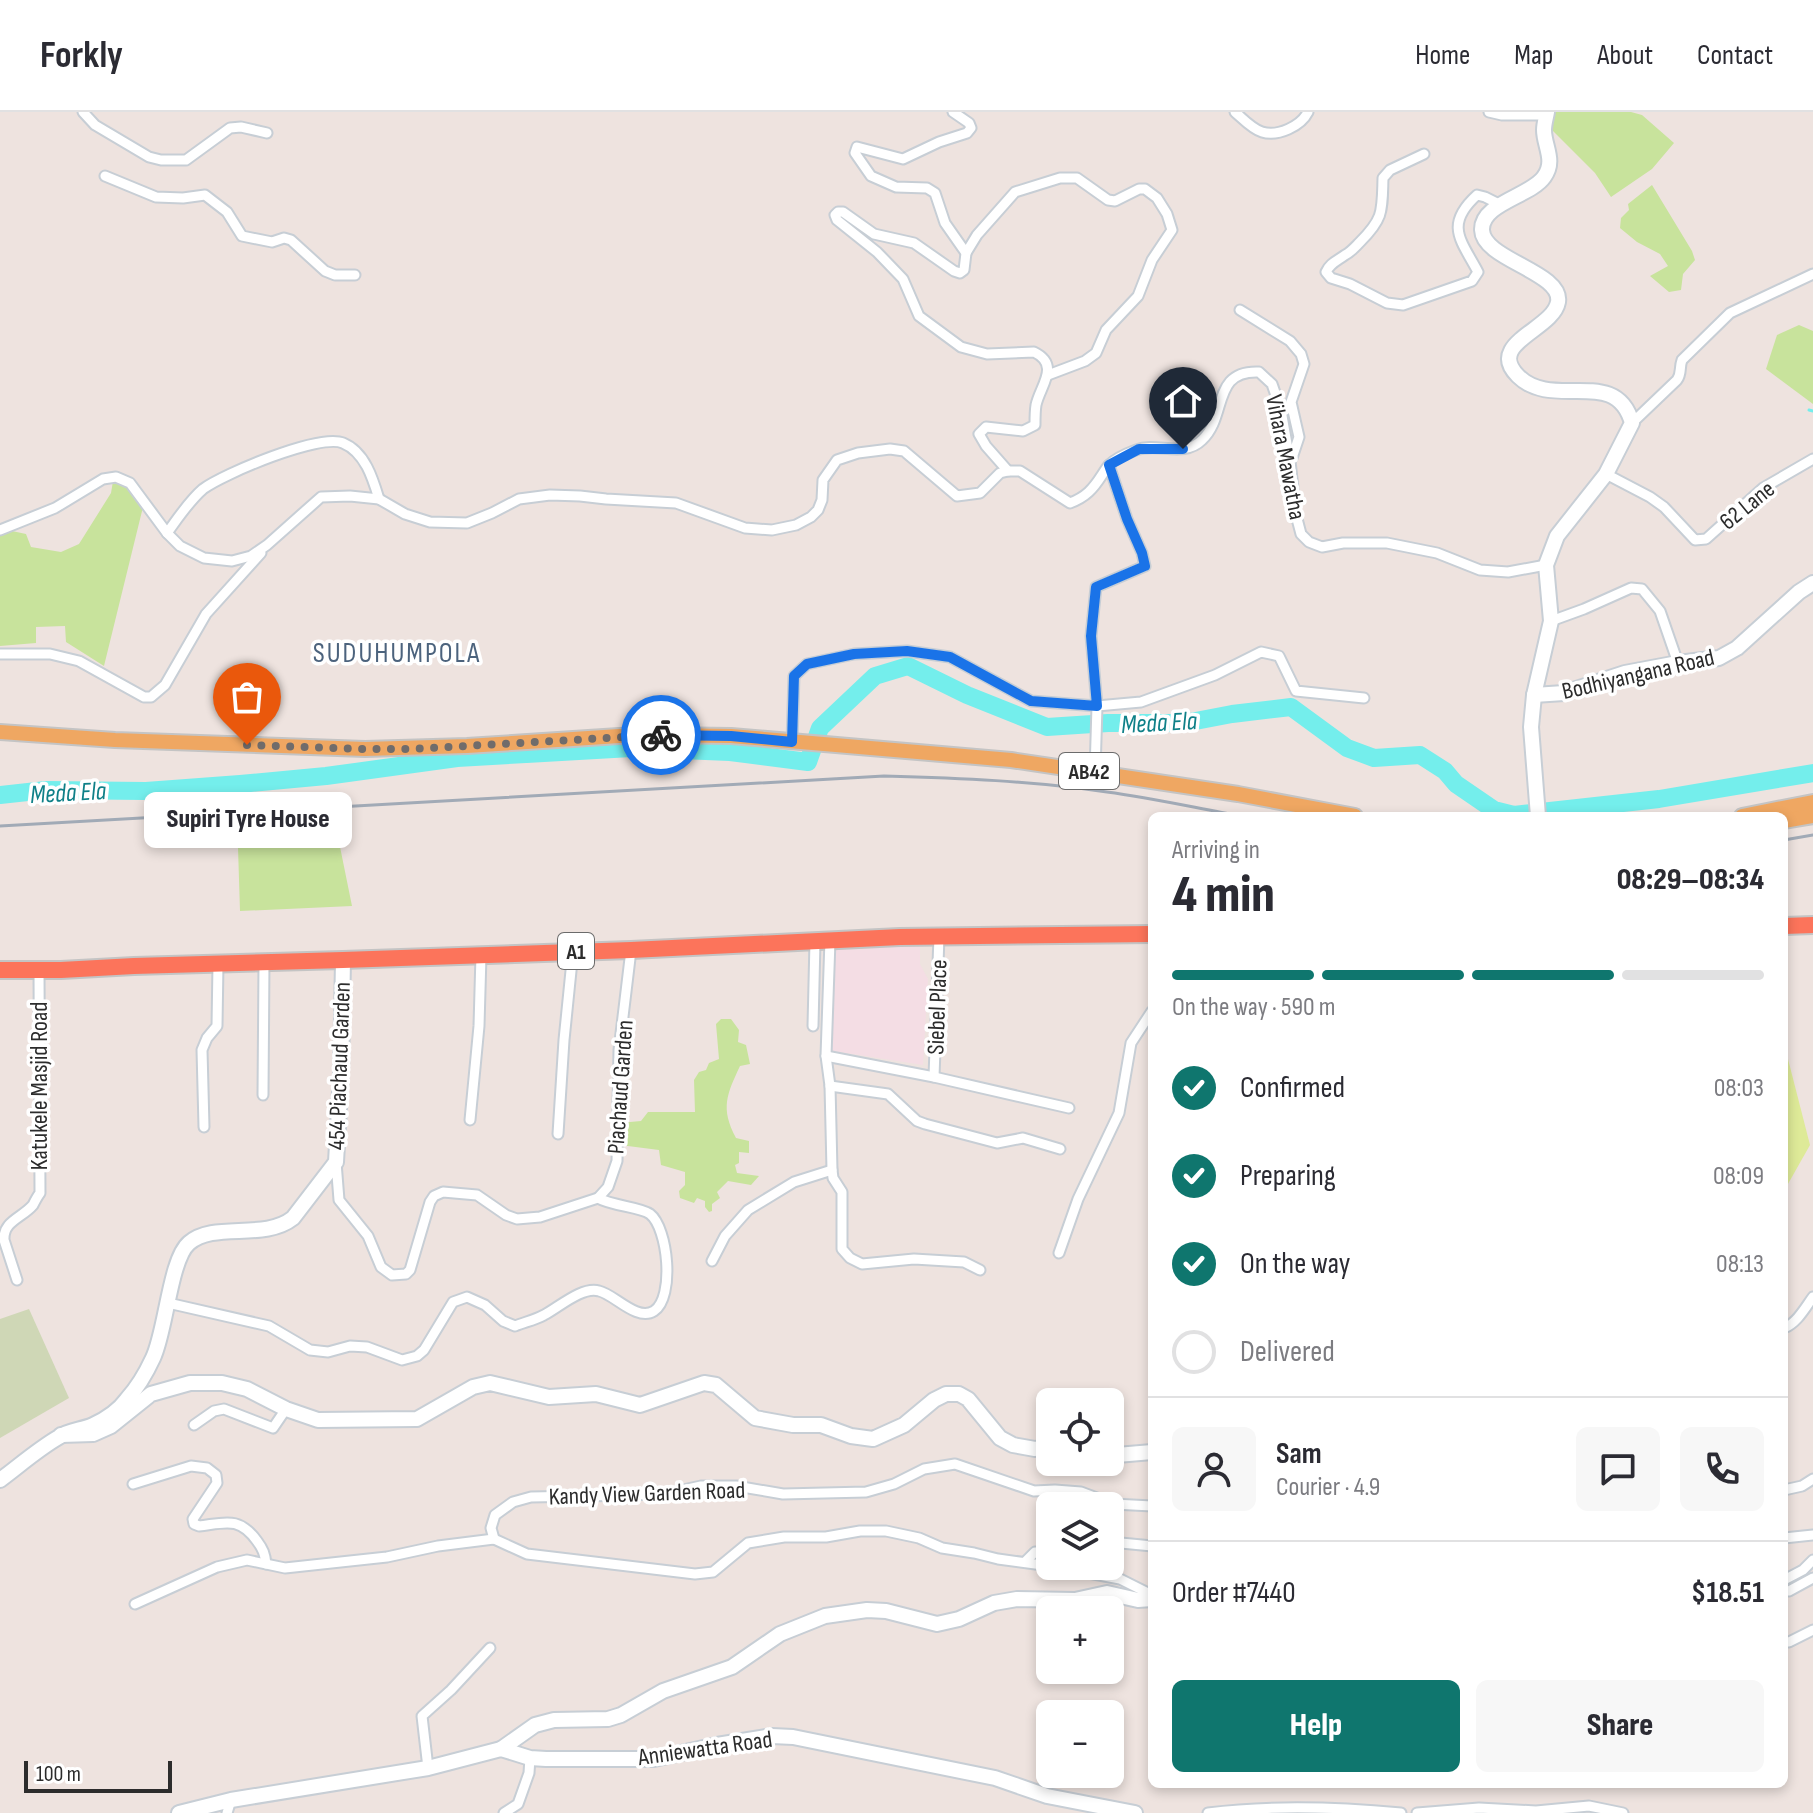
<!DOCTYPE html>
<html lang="en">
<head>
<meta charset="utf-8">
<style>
	:root { --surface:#fff; --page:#f7f7f7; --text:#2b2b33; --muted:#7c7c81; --line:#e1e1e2; --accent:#0f766e }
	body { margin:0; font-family:"Sofia Sans Condensed",sans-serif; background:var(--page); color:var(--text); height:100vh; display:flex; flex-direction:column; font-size:30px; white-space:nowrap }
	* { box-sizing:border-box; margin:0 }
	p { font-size:26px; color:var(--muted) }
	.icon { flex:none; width:44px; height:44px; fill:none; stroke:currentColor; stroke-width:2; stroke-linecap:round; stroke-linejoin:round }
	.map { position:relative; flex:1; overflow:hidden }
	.panel { position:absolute; left:1148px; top:700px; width:640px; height:976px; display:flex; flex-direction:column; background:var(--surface); border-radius:12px; box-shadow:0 4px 12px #0003 }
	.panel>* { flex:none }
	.fabs { position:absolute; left:1036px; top:1276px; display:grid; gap:16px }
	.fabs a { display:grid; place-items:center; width:88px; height:88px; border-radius:12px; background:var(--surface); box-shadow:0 4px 12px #0003; font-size:40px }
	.scale { position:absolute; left:24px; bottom:20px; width:148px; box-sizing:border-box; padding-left:8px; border:4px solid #2c2c2c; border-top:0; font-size:22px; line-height:28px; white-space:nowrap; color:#2c2c2c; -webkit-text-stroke:6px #fff; paint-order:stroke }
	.pin { position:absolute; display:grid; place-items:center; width:68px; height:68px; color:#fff; margin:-82px -34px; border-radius:50% 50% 50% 0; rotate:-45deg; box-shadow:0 0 8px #0007 }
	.pin .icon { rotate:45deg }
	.courier { position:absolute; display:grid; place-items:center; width:80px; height:80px; margin:-40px; border:6px solid #1a73e8; border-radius:50%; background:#fff; color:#222; box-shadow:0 2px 10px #0007 }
	.bubble { position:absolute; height:56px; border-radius:12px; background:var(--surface); box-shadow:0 4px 12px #0003; font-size:26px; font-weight:800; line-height:56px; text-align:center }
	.head em { font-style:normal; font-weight:800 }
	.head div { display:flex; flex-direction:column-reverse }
	.head { display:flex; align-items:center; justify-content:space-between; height:136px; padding:0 24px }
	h1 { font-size:52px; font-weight:800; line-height:60px }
	.bar { display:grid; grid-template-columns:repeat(4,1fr); gap:12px 8px; align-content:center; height:96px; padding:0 24px }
	.bar i { height:10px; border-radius:6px; background:var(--line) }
	.bar .active { background:var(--accent) }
	.bar p { grid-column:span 4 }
	.line { display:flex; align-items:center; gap:20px; padding:0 24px; border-top:2px solid var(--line) }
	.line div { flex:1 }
	.round { display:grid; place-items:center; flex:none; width:84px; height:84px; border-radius:12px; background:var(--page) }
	ol { padding:0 24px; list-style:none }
	li { display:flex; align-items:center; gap:24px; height:88px }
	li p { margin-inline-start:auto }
	li .icon { padding:8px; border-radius:50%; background:var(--accent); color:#fff; stroke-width:4 }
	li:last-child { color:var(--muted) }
	li i { width:44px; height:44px; border:4px solid var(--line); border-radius:50% }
	.action { display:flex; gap:16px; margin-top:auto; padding:16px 24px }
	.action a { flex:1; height:92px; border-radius:12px; background:var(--accent); color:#fff; font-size:32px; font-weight:800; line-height:92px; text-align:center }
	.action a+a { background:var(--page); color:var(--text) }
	header { display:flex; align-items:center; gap:48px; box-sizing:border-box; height:112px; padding:0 40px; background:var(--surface); border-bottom:2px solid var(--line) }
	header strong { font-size:38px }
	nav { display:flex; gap:44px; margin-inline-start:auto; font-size:28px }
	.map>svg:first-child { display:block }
	.medical { fill:#f4dde4 }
	.green { fill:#c8e39c }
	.cemetery { fill:#cfd7b6 }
	.pitch { fill:#deea98 }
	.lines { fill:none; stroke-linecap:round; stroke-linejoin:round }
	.stream { stroke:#74eeec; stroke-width:3 }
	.river { stroke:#74eeec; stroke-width:18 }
	.street-casing { stroke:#c7ced5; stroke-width:13 }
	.secondary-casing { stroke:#c7ced5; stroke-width:18 }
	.primary-casing { stroke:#c4c4c4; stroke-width:18 }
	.highway-casing { stroke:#c4c4c4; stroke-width:20 }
	.street { stroke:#fff; stroke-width:9 }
	.secondary { stroke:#fff; stroke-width:14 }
	.primary { stroke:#efa762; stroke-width:14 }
	.highway { stroke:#fc745b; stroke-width:16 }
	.rail { stroke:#a1aab6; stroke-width:3 }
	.done { stroke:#706c6b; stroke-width:8; stroke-dasharray:0 14.4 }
	.route { stroke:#1a73e8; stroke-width:10 }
	.labels { text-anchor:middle; stroke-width:7; stroke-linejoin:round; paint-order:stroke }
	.shield { fill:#fff; stroke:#6b6b6b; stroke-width:2 }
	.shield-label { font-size:22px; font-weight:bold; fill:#2c2c2c }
	.street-label { font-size:24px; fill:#2c2c2c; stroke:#fff }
	.water-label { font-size:26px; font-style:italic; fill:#0f8088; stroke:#fff }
	.quarter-label { font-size:28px; letter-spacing:2px; fill:#4c637d; stroke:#fff }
</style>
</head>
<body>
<header>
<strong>Forkly</strong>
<nav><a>Home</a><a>Map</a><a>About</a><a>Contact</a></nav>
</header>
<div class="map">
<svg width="1813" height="1701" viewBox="0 0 1813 1701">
	<rect width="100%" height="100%" fill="#eee3df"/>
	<path class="medical" d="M 920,828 L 920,852 L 928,867 L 923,953 L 840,940 L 828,940 L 835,837 Z"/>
	<g class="green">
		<path d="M 1553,0 L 1631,0 L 1642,3 L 1674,31 L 1652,57 L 1611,85 L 1595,61 L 1549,15 Z"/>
		<path d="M 1652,73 L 1692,139 L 1695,148 L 1683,162 L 1681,178 L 1669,180 L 1650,164 L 1668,154 L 1660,142 L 1637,130 L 1620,116 L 1621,106 L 1629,98 L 1628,92 Z"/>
		<path d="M 1799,213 L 1813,219 L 1813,292 L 1766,257 L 1777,223 Z"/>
		<path d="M 113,369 L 134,377 L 143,395 L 104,554 L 66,530 L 65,514 L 36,515 L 36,531 L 0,534 L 0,421 L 12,419 L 26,422 L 31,435 L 61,440 L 79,432 L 111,381 Z"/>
		<path d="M 295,701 L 295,722 L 337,720 L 352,794 L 240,799 L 237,704 Z"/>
		<path d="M 721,907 L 731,907 L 739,918 L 738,930 L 746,933 L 750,952 L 740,954 C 727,982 720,996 736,1026 L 749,1029 L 749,1041 L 739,1040 L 739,1051 L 735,1053 L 737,1061 L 759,1064 L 751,1073 L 728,1069 L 717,1080 L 720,1086 L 712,1092 L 712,1099 L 709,1100 L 705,1095 L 705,1089 L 697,1086 L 694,1091 L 680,1086 L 679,1079 L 685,1073 L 685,1060 L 661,1053 L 659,1038 L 620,1033 L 619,1011 L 641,1009 L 648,1000 L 695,1000 L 694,968 L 699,960 L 706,958 L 709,951 L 719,947 L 716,912 Z"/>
	</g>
	<path class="cemetery" d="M 29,1197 L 69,1286 L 0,1326 L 0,1207 Z"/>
	<path class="pitch" d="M 1788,947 L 1810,1033 L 1784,1079 L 1784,949 Z"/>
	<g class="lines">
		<path class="stream" d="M 1809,298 L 1813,299"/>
		<path class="river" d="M 0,683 L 46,678 L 146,679 L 240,672 L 326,664 L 457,646 L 631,636 L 730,640 L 808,650 L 820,616 L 875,564 L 908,554 L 967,583 L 1047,615 L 1108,611 L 1185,611 L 1232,602 L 1291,595 L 1347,636 L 1374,646 L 1420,643 L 1445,659 L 1456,672 L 1494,698 L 1514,703 L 1659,687 L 1813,661"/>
		<g class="street-casing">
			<g id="street">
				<path d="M 83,0 L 95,13 L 149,45 L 161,48 L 186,48 L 230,16 L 241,15 L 267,21"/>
				<path d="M 953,0 L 969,11 L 971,16 L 967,21 L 939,30 L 903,47 L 857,35 L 855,41 L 871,64 L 896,75 L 927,76 L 935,81 L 945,111 L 966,141 L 964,158 L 960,161 L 954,159 L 914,131 L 874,122 L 843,100 L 838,100 L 835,103 L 837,108 L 877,140 L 903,167 L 919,204 L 961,235 L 987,242 L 1034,240 C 1061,253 1040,274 1036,293 C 1035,299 1035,306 1035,313 L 1023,319 L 986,315 L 979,322 L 986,334 L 1008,359"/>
				<path d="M 1235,0 C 1242,6 1252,17 1262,20 C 1278,25 1301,14 1308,0"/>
				<path d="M 1489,0 L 1502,3 L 1546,3"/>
				<path d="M 1424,42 L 1390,58 L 1383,66 C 1382,99 1384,106 1360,130 C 1355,135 1351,140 1345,143 C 1337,149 1330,151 1326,160 L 1331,166 L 1350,172 L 1387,191 L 1403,193 L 1472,169 L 1478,160 C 1461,128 1444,113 1477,83 L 1485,85 L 1501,93"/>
				<path d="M 105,64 L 156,85 L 183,86 L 205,83 L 227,100 L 242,124 L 272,130 L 284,126 L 291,128 L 325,159 L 335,163 L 355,163"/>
				<path d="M 966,141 L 977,123 L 1015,80 L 1060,66 L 1077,66 L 1108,88 L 1115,89 L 1139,77 L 1145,77 L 1157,86 L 1167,102 L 1172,118 L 1152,148 L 1138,184 L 1106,218 L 1096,241 L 1085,249 L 1048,263"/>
				<path d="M 1240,198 L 1290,229 L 1301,242 L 1304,252 L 1291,290 L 1299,325 L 1292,346"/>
				<path d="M 1632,311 L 1677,268 C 1682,261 1679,256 1682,248 L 1730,201 L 1813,162"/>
				<path d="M 1606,362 L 1650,385 L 1664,395 L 1695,428 L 1706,427 L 1763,376 L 1813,347"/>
				<path d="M 0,418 L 55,396 L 103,367 L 116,365 L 130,371 L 167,421 L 180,434 L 204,446 L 232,449 L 251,444 L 267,433 L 321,385 L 350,384 L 379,387 L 405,402 L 430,410 L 467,411 L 492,401 L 519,387 L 550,383 L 580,384 L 606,387 L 676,391 L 745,416 L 772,418 L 796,413 L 811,405 L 818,398 L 822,388 L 823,368 L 837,348 L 858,341 L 890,337 L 904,339 L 957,384 L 980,381 L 1000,361 L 1008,359 L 1020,359 L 1070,391 C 1086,385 1093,377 1102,363 C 1104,360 1106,356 1109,353 C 1115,347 1128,341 1136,338 C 1157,330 1184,346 1202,328 C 1228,304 1211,258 1259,260 L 1272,272 L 1281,298 L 1290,349 L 1296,403 L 1301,422 L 1309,430 L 1322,435 L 1343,431 L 1387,431 L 1437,441 L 1480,458 L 1508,460 L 1546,453"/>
				<path d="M 167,421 C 178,406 189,389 203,377 C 223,362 320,321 343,331 C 365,340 373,367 379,387"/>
				<path d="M 1551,509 L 1584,497 L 1631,476 L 1642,477 L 1660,499 L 1678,551"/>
				<path d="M 0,542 L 50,542 L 79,549 L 144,585 L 151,585 L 165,573 L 206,502 L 261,441"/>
				<path d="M 792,630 L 794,564 L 807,552 L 854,542 L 907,539 L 950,545 L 1031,589 L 1097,594 L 1141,590 L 1215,563 L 1261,540 L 1279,544 L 1296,579 L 1364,586"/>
				<path d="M 1095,660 L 1097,594 L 1091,524 L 1096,475 L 1145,454 L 1142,441 L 1127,407 L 1109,353"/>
				<path d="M 830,828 L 826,944 L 830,974 L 832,1058 L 833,1066 L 842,1080 L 842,1137 L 850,1146 L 862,1152 L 914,1147 L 964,1150 L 980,1158"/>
				<path d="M 813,914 L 815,829"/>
				<path d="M 826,944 L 934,965 L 1069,996"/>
				<path d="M 934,965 L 939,824"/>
				<path d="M 830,974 L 888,982 L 917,1009 L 925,1012 L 997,1031 L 1023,1026 L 1060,1037"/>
				<path d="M 263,983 L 264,850"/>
				<path d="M 470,1008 L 479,914 L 481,843"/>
				<path d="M 204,1015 L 202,938 L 207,926 L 217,914 L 218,852"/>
				<path d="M 558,1022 L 564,928 L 573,839"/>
				<path d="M 336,1050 L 339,1088 L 368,1124 L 381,1155 L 392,1163 L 406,1162 L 410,1158 L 430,1090 L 434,1084 L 443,1080 L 477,1083 L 506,1103 L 517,1107 L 540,1105 L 598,1086 L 608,1075 L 617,1049 L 619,938 L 631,838"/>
				<path d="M 1059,1141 L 1078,1087 L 1119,1001 L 1131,931 L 1152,899"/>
				<path d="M 712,1149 L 725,1124 L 748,1098 L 794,1070 L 832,1058"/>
				<path d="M 17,1168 L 4,1128 C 3,1109 22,1106 33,1093 C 35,1089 37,1085 40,1081 L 39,858"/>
				<path d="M 168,1191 L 269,1214 L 310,1238 L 328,1240 L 350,1234 L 367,1235 L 402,1248 L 417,1244 L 424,1238 L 453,1190 L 467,1185 L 485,1193 L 503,1209 L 515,1214 C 525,1210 535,1208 544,1203 C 558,1196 582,1174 599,1179 C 614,1182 637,1210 654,1199 C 675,1185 668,1116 650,1102 C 641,1095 612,1094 598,1086"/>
				<path d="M 1784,1216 C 1797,1211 1805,1196 1813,1185"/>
				<path d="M 194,1313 L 214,1299 L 224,1297 L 273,1316 L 286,1297"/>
				<path d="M 133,1372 L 191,1354 L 207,1356 L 216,1363 L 217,1371 L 193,1407 L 194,1412 L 199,1414 C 225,1411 239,1404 257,1429 C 263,1437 265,1442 266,1452"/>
				<path d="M 1784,1378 L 1802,1374 L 1813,1367"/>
				<path d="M 1784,1426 L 1813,1423"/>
				<path d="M 494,1427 L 491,1416 L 495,1403 L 513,1390 L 531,1385 L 635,1383 L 674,1380 L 701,1374 L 736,1374 L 783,1382 L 866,1380 L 894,1372 L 924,1357 L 955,1352 L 1034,1379 L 1055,1378 L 1081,1380 L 1113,1392 L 1152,1394"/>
				<path d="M 1110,1433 L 1121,1431 L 1152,1434"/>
				<path d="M 1025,1450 L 1035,1440 L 1050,1440"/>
				<path d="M 1052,1454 L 1120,1467 L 1152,1483"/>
				<path d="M 1784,1468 L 1803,1458 L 1813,1448"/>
				<path d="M 1784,1479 L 1789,1479 L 1813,1466"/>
				<path d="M 135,1492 L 217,1455 L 247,1448 L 285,1456 L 387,1445 L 438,1434 L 494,1427 L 527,1442 L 695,1462 L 713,1460 L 748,1431 L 784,1425 L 826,1425 L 860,1419 L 886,1419 L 919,1426 L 942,1436 L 974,1441 L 998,1447 L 1050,1454"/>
				<path d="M 1784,1530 L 1789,1530 L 1813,1518"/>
				<path d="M 428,1656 L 422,1604 L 451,1578 L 490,1536"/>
				<path d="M 227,1701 L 231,1688"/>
				<path d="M 504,1701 L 518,1692 L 529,1661 L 530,1646"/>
				<path d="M 1208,1701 C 1271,1693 1337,1695 1401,1701"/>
				<path d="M 1417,1701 L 1479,1696 L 1536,1699 L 1589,1694 L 1623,1701"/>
			</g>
		</g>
		<g class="secondary-casing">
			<g id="secondary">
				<path d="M 1534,583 L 1564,581 L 1625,561 L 1678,551 L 1719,546 L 1737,536 L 1799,480 L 1813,471"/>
				<path d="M 1538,704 L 1531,615 L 1534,583 L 1551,509 L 1546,453 L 1557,424 L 1606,362 L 1632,311 C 1616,253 1553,299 1518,264 C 1485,231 1553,218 1558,190 C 1563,160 1483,148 1482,118 C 1481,91 1531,84 1544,65 C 1556,49 1544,34 1544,18 C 1544,12 1546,6 1547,0"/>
				<path d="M 61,1323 L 93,1322 L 111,1314 L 151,1282 L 190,1271 L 222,1271 L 247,1277 L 286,1297 L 318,1308 L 417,1307 L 473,1275 L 490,1271 L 549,1285 L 596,1282 L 640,1293 L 704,1271 L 716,1273 L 755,1306 L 793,1313 L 821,1313 L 851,1324 L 873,1327 L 904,1313 L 934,1288 L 946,1282 L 959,1282 L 968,1287 L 1000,1326 L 1013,1333 L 1035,1337 L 1050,1334"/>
				<path d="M 1110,1339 L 1117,1343 L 1152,1340"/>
				<path d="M 0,1368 C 19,1354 38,1337 59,1325 C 69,1318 82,1318 93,1313 C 106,1307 119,1298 127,1287 C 137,1276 147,1259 153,1246 C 166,1219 170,1147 189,1131 C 214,1109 264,1129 293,1106 L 336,1050 L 341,961 L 343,848"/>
				<path d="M 501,1637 L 535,1613 L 554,1608 L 608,1607 L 621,1603 L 663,1579 L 732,1555 L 780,1522 L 825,1504 L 867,1498 L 886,1499 L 937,1512 L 959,1507 L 994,1491 L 1017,1487 L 1075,1488 L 1107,1481 L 1138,1488 L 1152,1487"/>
				<path d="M 179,1701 L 231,1688 L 428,1656 L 501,1637 L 530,1646 L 546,1647 L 654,1647 L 717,1633 L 772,1624 L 793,1625 L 995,1666 L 1047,1684 L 1135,1701"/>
			</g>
		</g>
		<g class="primary-casing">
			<g id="primary">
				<path d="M 0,620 L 115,628 L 365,637 L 467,634 L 619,624 L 661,623 L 731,624 L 1011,648 L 1238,682 L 1355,704"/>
				<path d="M 1742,704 L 1813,690"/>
				<path d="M 1784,709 L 1813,704"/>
			</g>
		</g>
		<g class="highway-casing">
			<g id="highway">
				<path d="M 1784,814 L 1813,813"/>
				<path d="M 0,858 L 61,858 L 134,854 L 343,848 L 631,838 L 900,825 L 1152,822"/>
			</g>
		</g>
		<use href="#street" class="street"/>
		<use href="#secondary" class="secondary"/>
		<use href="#primary" class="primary"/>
		<use href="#highway" class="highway"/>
		<g class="rail">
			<path d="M 0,714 L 884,664 C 959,666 1033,669 1107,680 C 1152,686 1196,696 1241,704"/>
			<path d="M 1784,728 L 1813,723"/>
		</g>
	</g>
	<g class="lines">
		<path class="done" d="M 247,633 L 365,637 L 412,637 L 661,623"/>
		<path class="route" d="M 661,623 L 731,624 L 792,630 L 794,564 L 807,552 L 854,542 L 907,539 L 950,545 L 1031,589 L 1097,594 L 1091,524 L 1096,475 L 1145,454 L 1142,441 L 1127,407 L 1109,353 L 1139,337 L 1183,337"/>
	</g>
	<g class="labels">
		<g class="shield">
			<rect x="1059" y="641" width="60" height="36" rx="6"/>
			<rect x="558" y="821" width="36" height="36" rx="6"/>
		</g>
		<g class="shield-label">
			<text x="1089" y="667">AB42</text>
			<text x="576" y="847">A1</text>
		</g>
		<g class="street-label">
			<text transform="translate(1286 345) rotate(79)" y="8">Vihara Mawatha</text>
			<text transform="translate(1747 393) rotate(-39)" y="8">62 Lane</text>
			<text transform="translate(1638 562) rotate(-13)" y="8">Bodhiyangana Road</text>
			<text transform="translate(937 895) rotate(-88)" y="8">Siebel Place</text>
			<text transform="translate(339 954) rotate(-88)" y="8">454 Piachaud Garden</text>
			<text transform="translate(39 974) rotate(-90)" y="8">Katukele Masjid Road</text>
			<text transform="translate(620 975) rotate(-86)" y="8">Piachaud Garden</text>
			<text transform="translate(647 1381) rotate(-2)" y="8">Kandy View Garden Road</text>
			<text transform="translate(705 1636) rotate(-8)" y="8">Anniewatta Road</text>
		</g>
		<g class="water-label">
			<text transform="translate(1159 610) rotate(-3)" y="9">Meda Ela</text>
			<text transform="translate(68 680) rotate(-3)" y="9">Meda Ela</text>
		</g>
		<g class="quarter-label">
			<text x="397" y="550">SUDUHUMPOLA</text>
		</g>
	</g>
</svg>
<div class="fabs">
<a><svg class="icon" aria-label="locate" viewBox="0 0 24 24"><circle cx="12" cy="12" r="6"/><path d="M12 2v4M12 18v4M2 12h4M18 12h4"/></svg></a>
<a><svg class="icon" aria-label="layers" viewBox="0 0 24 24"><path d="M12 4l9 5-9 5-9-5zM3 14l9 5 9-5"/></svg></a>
<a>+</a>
<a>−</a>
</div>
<div class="scale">100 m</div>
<div class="pin" style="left:247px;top:633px;background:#ea580c"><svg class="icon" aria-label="bag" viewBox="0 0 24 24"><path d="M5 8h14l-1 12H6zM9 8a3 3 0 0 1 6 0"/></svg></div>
<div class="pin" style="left:1183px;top:337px;background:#1f2937"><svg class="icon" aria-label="home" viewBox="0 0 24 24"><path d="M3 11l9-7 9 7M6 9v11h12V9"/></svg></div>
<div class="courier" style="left:661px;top:623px"><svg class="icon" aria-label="bike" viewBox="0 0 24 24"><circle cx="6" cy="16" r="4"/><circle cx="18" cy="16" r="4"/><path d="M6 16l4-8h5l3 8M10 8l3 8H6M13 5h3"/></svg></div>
<div class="bubble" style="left:144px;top:680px;width:208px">Supiri Tyre House</div>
<section class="panel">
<div class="head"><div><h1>4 min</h1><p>Arriving in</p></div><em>08:29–08:34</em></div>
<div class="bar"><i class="active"></i><i class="active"></i><i class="active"></i><i></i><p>On the way · 590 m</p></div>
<ol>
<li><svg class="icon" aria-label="check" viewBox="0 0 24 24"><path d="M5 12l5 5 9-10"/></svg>Confirmed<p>08:03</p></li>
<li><svg class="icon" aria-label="check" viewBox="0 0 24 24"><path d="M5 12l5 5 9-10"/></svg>Preparing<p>08:09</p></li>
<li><svg class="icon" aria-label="check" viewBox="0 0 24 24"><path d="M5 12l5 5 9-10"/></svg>On the way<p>08:13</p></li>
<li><i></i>Delivered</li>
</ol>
<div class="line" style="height:144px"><a class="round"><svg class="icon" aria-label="person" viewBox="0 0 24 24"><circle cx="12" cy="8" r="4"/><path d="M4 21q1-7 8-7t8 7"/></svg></a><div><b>Sam</b><p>Courier · 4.9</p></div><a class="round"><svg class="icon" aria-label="chat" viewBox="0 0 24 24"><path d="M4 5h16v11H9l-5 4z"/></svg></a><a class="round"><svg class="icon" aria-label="phone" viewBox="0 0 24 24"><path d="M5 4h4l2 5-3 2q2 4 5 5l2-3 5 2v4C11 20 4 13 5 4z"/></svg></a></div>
<div class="line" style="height:104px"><div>Order #7440</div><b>$18.51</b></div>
<div class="action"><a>Help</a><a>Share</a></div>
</section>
</div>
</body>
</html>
